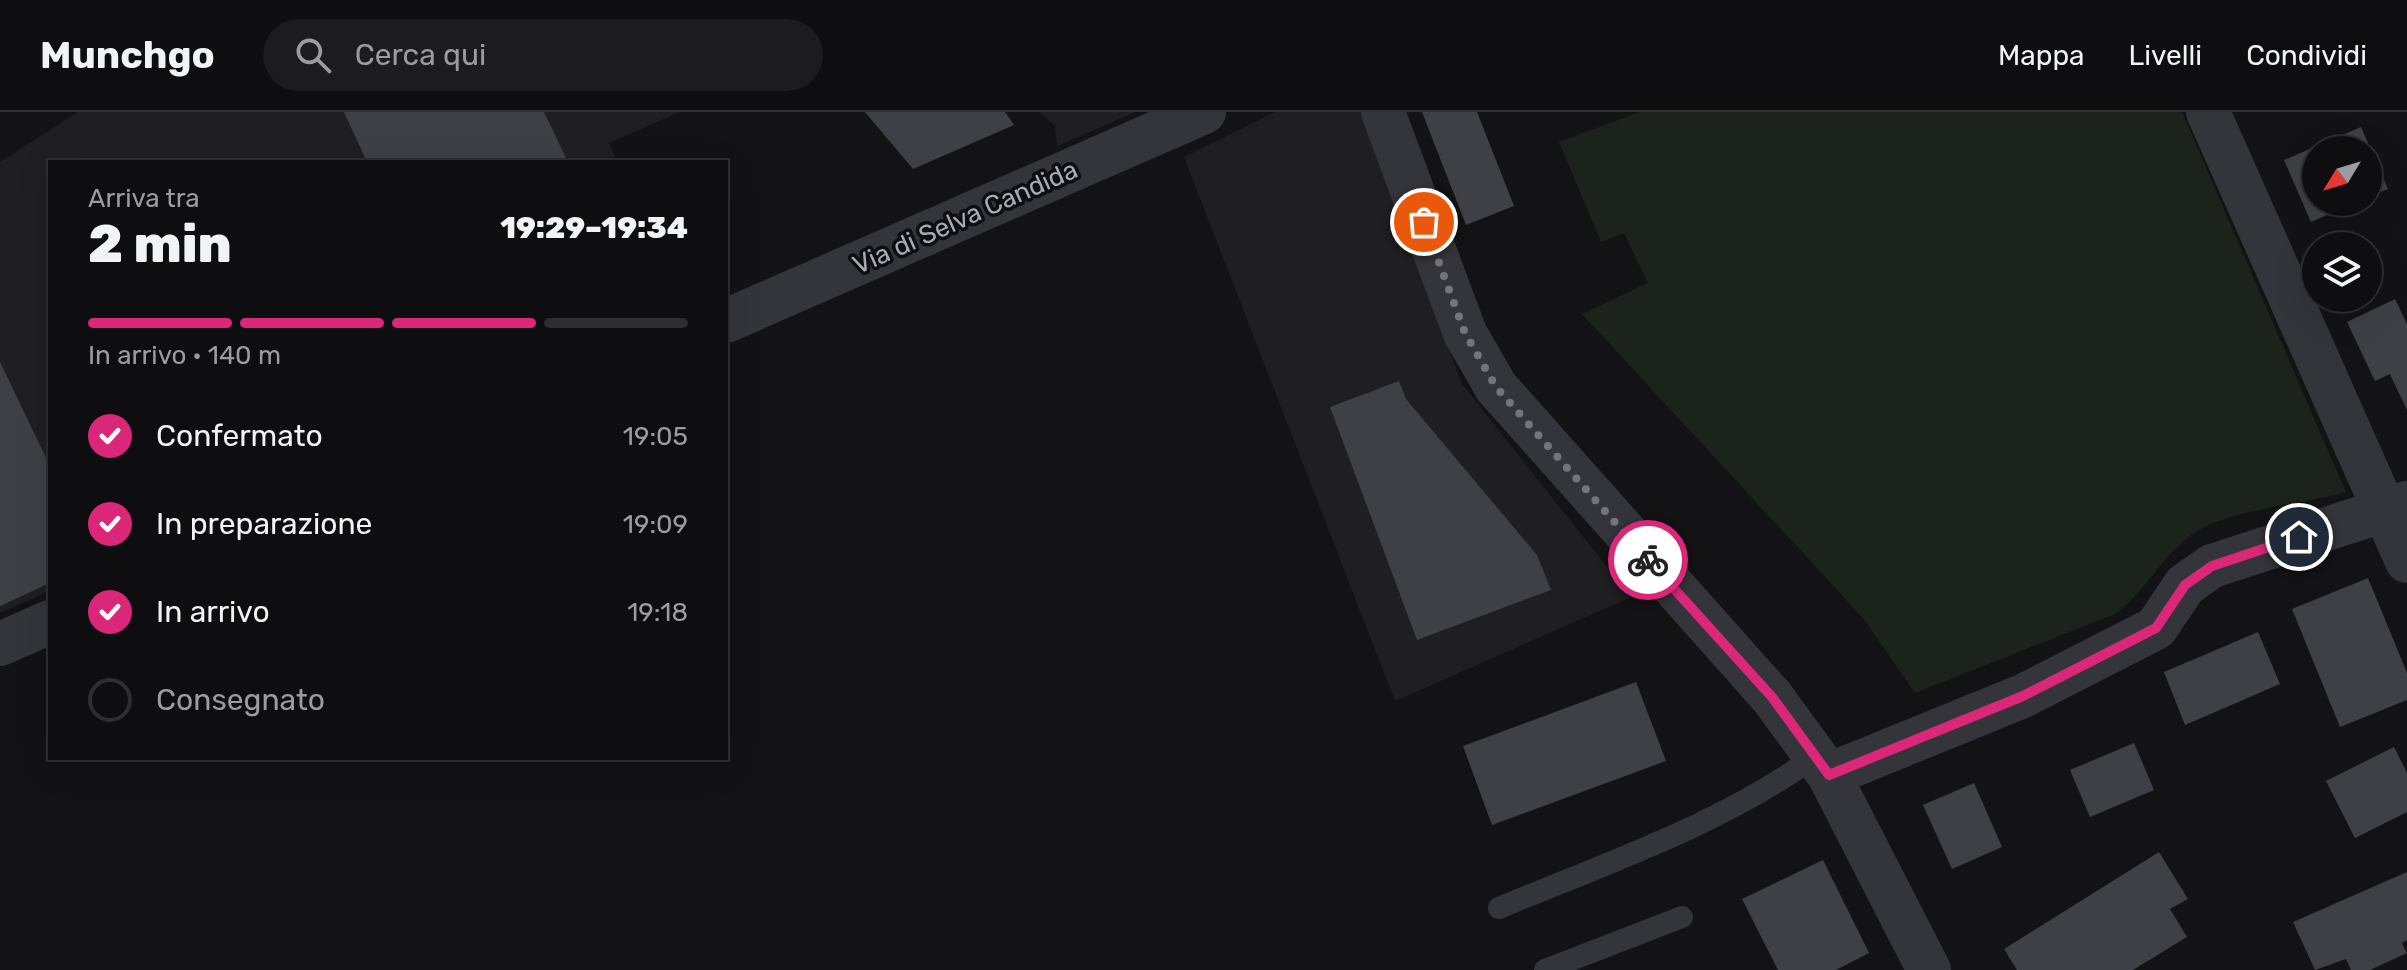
<!DOCTYPE html>
<html lang="it">
<head>
<meta charset="utf-8">
<style>
	:root { --surface:#0e0e10; --page:#1c1c1e; --text:#f1f3f6; --muted:#9b9c9f; --line:#2e2e30; --accent:#db2777 }
	body { margin:0; font-family:Rubik,sans-serif; background:var(--page); color:var(--text); height:100vh; display:flex; flex-direction:column; font-size:30px; white-space:nowrap }
	* { box-sizing:border-box; margin:0 }
	p { font-size:26px; color:var(--muted) }
	.icon { flex:none; width:44px; height:44px; fill:none; stroke:currentColor; stroke-width:2; stroke-linecap:round; stroke-linejoin:round }
	.map { position:relative; flex:1; overflow:hidden }
	.sheet { position:absolute; left:48px; top:48px; width:680px; height:600px; display:flex; flex-direction:column; background:var(--surface); border-radius:0px; box-shadow:0 8px 32px #0002,0 0 0 2px var(--line) }
	.sheet>* { flex:none }
	.needle { width:52px; rotate:232deg }
	.tools { position:absolute; left:2302px; top:24px; display:grid; gap:16px }
	.tools a { display:grid; place-items:center; width:80px; height:80px; border-radius:50%; background:var(--surface); box-shadow:0 8px 32px #0002,0 0 0 2px var(--line); font-size:40px }
	.pin { position:absolute; display:grid; place-items:center; width:68px; height:68px; color:#fff; margin:-34px; border:4px solid #fff; border-radius:50%; box-shadow:0 2px 8px #0007 }
	.courier { position:absolute; display:grid; place-items:center; width:80px; height:80px; margin:-40px; border:6px solid #db2777; border-radius:50%; background:#fff; color:#222; box-shadow:0 2px 10px #0007 }
	.headline em { font-style:normal; font-weight:800 }
	.headline div { display:flex; flex-direction:column-reverse }
	.headline { display:flex; align-items:center; justify-content:space-between; height:136px; padding:0 40px }
	h1 { font-size:52px; font-weight:800; line-height:60px }
	.bar { display:grid; grid-template-columns:repeat(4,1fr); gap:12px 8px; align-content:center; height:96px; padding:0 40px }
	.bar i { height:10px; border-radius:6px; background:var(--line) }
	.bar .selected { background:var(--accent) }
	.bar p { grid-column:span 4 }
	ol { padding:0 40px; list-style:none }
	li { display:flex; align-items:center; gap:24px; height:88px }
	li p { margin-inline-start:auto }
	li .icon { padding:8px; border-radius:50%; background:var(--accent); color:#fff; stroke-width:4 }
	li:last-child { color:var(--muted) }
	li i { width:44px; height:44px; border:4px solid var(--line); border-radius:50% }
	header { display:flex; align-items:center; gap:48px; box-sizing:border-box; height:112px; padding:0 40px; background:var(--surface); border-bottom:2px solid var(--line) }
	header strong { font-size:38px }
	nav { display:flex; gap:44px; margin-inline-start:auto; font-size:28px }
	.search { width:560px; height:72px; background:var(--page); display:flex; align-items:center; gap:20px; box-sizing:border-box; padding:0 28px; border-radius:44px; color:var(--muted); font-size:30px }
	.map>svg:first-child { display:block }
	.built { fill:#1f1f22 }
	.green { fill:#1c231c }
	.building { fill:#3f4045 }
	.lines { fill:none; stroke-linecap:round; stroke-linejoin:round }
	.service { stroke:#34353a; stroke-width:22 }
	.minor { stroke:#34353a; stroke-width:44 }
	.tertiary { stroke:#34353a; stroke-width:44 }
	.done { stroke:#72757d; stroke-width:8; stroke-dasharray:0 14.4 }
	.route { stroke:#db2777; stroke-width:10 }
	.labels { text-anchor:middle; stroke-width:7; stroke-linejoin:round; paint-order:stroke }
	.street-label { font-size:26px; fill:#a5aab5; stroke:#0e0e10 }
</style>
</head>
<body>
<header>
<strong>Munchgo</strong>
<div class="search"><svg class="icon" aria-label="search" viewBox="0 0 24 24"><circle cx="10" cy="10" r="6"/><path d="M15 15l6 6"/></svg>Cerca qui</div>
<nav><a>Mappa</a><a>Livelli</a><a>Condividi</a></nav>
</header>
<div class="map">
<svg width="2407" height="858" viewBox="0 0 2407 858">
	<rect width="100%" height="100%" fill="#131315"/>
	<g class="built">
		<path d="M 78,0 L 680,0 L 609,31 L 617,50 L 50,50 L 50,479 L 0,501 L 0,50 Z"/>
		<path d="M 1039,0 L 1133,0 L 1133,1 L 1057,34 L 1055,14 Z"/>
		<path d="M 1275,0 L 1360,0 L 1462,272 L 1631,485 L 1395,589 L 1184,45 Z"/>
	</g>
	<path class="green" d="M 1640,0 L 2182,0 L 2346,380 C 2304,392 2231,398 2197,419 C 2164,440 2146,480 2115,502 L 1915,581 L 1863,506 L 1582,202 L 1648,171 L 1624,121 L 1601,130 L 1559,30 Z"/>
	<g class="building">
		<path d="M 344,0 L 544,0 L 568,50 L 367,50 Z"/>
		<path d="M 865,0 L 1005,0 L 1014,13 L 913,57 Z"/>
		<path d="M 1422,0 L 1477,0 L 1514,94 L 1466,113 Z"/>
		<path d="M 2361,15 L 2388,77 L 2368,85 L 2368,38 L 2316,38 L 2316,90 L 2357,90 L 2311,110 L 2284,48 Z"/>
		<path d="M 2395,187 L 2407,212 L 2407,298 L 2390,262 L 2375,269 L 2347,210 Z"/>
		<path d="M 0,250 L 50,354 L 50,471 L 0,494 Z"/>
		<path d="M 1399,269 L 1406,287 L 1537,443 L 1551,478 L 1417,528 L 1330,295 Z"/>
		<path d="M 2368,466 L 2407,561 L 2407,588 L 2340,615 L 2292,497 Z"/>
		<path d="M 2258,520 L 2280,572 L 2185,613 L 2164,560 Z"/>
		<path d="M 1636,570 L 1666,649 L 1492,713 L 1463,634 Z"/>
		<path d="M 2134,631 L 2154,678 L 2090,705 L 2070,658 Z"/>
		<path d="M 2394,635 L 2407,661 L 2407,700 L 2355,726 L 2326,669 Z"/>
		<path d="M 1974,671 L 2002,735 L 1952,757 L 1923,693 Z"/>
		<path d="M 2159,740 L 2188,787 L 2170,797 L 2187,825 L 2133,858 L 2017,858 L 2004,837 Z"/>
		<path d="M 1823,748 L 1869,841 L 1836,858 L 1778,858 L 1742,787 Z"/>
		<path d="M 2407,760 L 2407,828 L 2402,831 L 2407,841 L 2370,858 L 2351,858 L 2346,847 L 2315,858 L 2293,810 Z"/>
	</g>
	<g class="lines">
		<g class="service">
			<path d="M 1499,796 C 1599,754 1730,709 1816,643"/>
			<path d="M 1545,858 L 1682,805"/>
		</g>
		<g class="minor">
			<path d="M 1383,0 L 1465,221 L 1496,275 L 1772,585 L 1829,663"/>
			<path d="M 2208,0 L 2407,449"/>
			<path d="M 1929,858 L 1829,663 L 2023,584 L 2156,516 L 2185,473 L 2212,454 L 2407,391"/>
		</g>
		<g class="tertiary">
			<path d="M 726,209 L 1204,0"/>
			<path d="M 0,532 L 50,510"/>
		</g>
	</g>
	<g class="lines">
		<path class="done" d="M 1424,110 L 1465,221 L 1496,275 L 1648,448"/>
		<path class="route" d="M 1648,448 L 1772,585 L 1829,663 L 2023,584 L 2156,516 L 2185,473 L 2212,454 L 2299,425"/>
	</g>
	<g class="labels">
		<g class="street-label">
			<text transform="translate(965 105) rotate(-24)" y="9">Via di Selva Candida</text>
		</g>
	</g>
</svg>
<div class="tools">
<a><svg class="needle" viewBox="-14 -14 28 28"><path d="M0-13l5 13h-10z" fill="#e53935"/><path d="M0 13l5-13h-10z" fill="#9b9c9f"/></svg></a>
<a><svg class="icon" aria-label="layers" viewBox="0 0 24 24"><path d="M12 4l9 5-9 5-9-5zM3 14l9 5 9-5"/></svg></a>
</div>
<div class="pin" style="left:1424px;top:110px;background:#ea580c"><svg class="icon" aria-label="bag" viewBox="0 0 24 24"><path d="M5 8h14l-1 12H6zM9 8a3 3 0 0 1 6 0"/></svg></div>
<div class="pin" style="left:2299px;top:425px;background:#1f2937"><svg class="icon" aria-label="home" viewBox="0 0 24 24"><path d="M3 11l9-7 9 7M6 9v11h12V9"/></svg></div>
<div class="courier" style="left:1648px;top:448px"><svg class="icon" aria-label="bike" viewBox="0 0 24 24"><circle cx="6" cy="16" r="4"/><circle cx="18" cy="16" r="4"/><path d="M6 16l4-8h5l3 8M10 8l3 8H6M13 5h3"/></svg></div>
<section class="sheet">
<div class="headline"><div><h1>2 min</h1><p>Arriva tra</p></div><em>19:29–19:34</em></div>
<div class="bar"><i class="selected"></i><i class="selected"></i><i class="selected"></i><i></i><p>In arrivo · 140 m</p></div>
<ol>
<li><svg class="icon" aria-label="check" viewBox="0 0 24 24"><path d="M5 12l5 5 9-10"/></svg>Confermato<p>19:05</p></li>
<li><svg class="icon" aria-label="check" viewBox="0 0 24 24"><path d="M5 12l5 5 9-10"/></svg>In preparazione<p>19:09</p></li>
<li><svg class="icon" aria-label="check" viewBox="0 0 24 24"><path d="M5 12l5 5 9-10"/></svg>In arrivo<p>19:18</p></li>
<li><i></i>Consegnato</li>
</ol>
</section>
</div>
</body>
</html>
